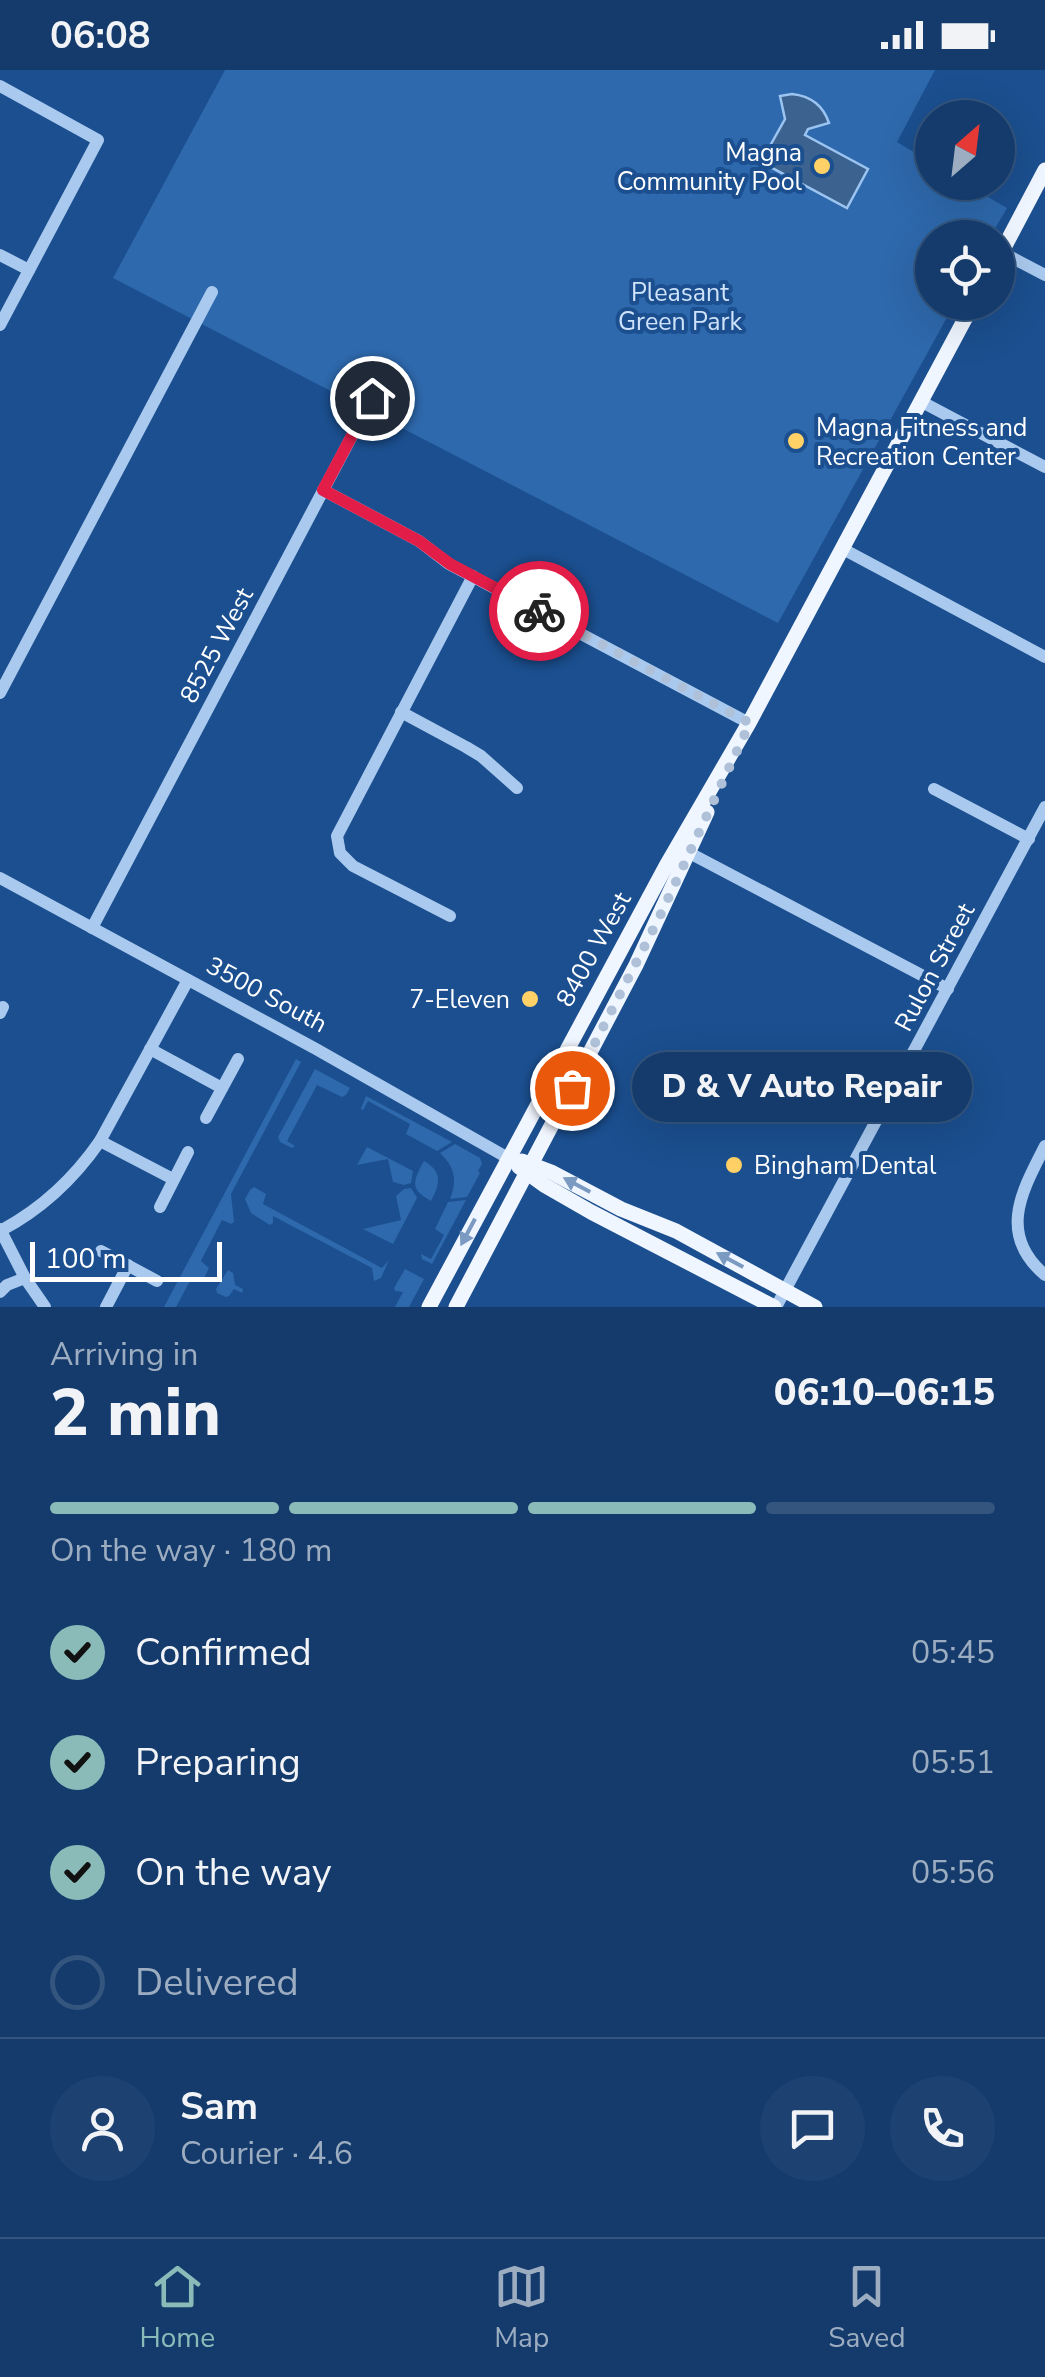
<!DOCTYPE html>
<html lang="en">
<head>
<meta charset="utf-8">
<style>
	:root { --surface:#143b6b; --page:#1d4271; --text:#f1f3f6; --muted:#9dadc1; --line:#33557e; --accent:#8bbbb9 }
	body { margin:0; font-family:"Nunito Sans",sans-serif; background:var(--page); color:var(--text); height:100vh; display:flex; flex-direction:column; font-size:38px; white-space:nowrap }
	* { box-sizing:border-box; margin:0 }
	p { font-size:32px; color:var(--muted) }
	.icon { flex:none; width:55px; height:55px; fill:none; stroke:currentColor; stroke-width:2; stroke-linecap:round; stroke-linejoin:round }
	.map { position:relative; height:1237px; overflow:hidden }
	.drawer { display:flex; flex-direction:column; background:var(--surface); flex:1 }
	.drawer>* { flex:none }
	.needle { width:65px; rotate:28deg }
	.fabs { position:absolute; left:915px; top:30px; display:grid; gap:20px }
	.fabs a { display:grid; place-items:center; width:100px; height:100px; border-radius:50%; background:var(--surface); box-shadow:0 10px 40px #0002,0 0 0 2px var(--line); font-size:50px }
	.scale { position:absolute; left:30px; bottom:25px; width:192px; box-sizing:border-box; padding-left:10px; border:5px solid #fff; border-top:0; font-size:28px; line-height:35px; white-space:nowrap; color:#fff; -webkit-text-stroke:8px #1b4f8f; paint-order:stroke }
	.pin { position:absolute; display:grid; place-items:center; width:85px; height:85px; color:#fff; margin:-42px; border:5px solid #fff; border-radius:50%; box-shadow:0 2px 10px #0007 }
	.courier { position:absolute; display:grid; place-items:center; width:100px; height:100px; margin:-50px; border:8px solid #e11d48; border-radius:50%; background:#fff; color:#222; box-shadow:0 2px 12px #0007 }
	.bubble { position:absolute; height:70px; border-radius:35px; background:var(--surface); box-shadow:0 10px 40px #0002,0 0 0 2px var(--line); font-size:32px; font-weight:800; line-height:70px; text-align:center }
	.summary em { font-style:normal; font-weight:800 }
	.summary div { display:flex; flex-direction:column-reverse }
	.summary { display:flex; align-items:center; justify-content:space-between; height:170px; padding:0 50px }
	h1 { font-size:65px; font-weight:800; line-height:75px }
	.bar { display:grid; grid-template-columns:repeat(4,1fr); gap:15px 10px; align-content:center; height:120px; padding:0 50px }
	.bar i { height:12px; border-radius:8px; background:var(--line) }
	.bar .current { background:var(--accent) }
	.bar p { grid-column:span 4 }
	.line { display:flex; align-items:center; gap:25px; padding:0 50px; border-top:2px solid var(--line) }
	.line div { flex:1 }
	.round { display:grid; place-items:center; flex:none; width:105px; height:105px; border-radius:52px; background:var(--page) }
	ol { padding:0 50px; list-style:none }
	li { display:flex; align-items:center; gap:30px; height:110px }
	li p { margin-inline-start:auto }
	li .icon { padding:10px; border-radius:50%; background:var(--accent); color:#111; stroke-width:4 }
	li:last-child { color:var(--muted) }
	li i { width:55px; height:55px; border:5px solid var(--line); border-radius:50% }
	.status { display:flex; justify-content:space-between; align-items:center; height:70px; padding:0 50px; background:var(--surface); direction:ltr }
	.status svg { height:28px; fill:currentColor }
	.tabs { display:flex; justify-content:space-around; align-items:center; height:140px; border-top:2px solid var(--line); background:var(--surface); font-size:28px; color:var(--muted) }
	.tabs a { display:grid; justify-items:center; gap:5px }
	.tabs .current { color:var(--accent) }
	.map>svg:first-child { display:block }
	.green { fill:#2e69ad }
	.water { fill:#3c6290; stroke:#9cc4f0; stroke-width:2.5 }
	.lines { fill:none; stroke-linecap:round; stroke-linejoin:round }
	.minor { stroke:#a9c9ee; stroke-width:12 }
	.major { stroke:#f0f6ff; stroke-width:15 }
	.oneway { fill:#7b9ac1 }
	.done { stroke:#afc1d8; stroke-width:10; stroke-dasharray:0 18 }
	.route { stroke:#e11d48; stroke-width:12 }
	.poi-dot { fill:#ffd166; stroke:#1b4f8f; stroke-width:4 }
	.labels { text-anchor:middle; stroke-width:8; stroke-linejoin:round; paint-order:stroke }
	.poi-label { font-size:25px; fill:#fff; stroke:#1b4f8f; text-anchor:end }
	.park-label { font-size:25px; fill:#cfe3fa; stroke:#1b4f8f }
	.street-label { font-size:25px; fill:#fff; stroke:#1b4f8f }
</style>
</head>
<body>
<div class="status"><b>06:08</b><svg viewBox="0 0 49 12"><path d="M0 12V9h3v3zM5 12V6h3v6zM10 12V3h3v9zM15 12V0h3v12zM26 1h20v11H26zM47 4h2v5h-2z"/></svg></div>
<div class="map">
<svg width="1045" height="1237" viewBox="0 0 1045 1237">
	<rect width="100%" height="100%" fill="#1b4f8f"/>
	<g class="green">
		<path d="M 225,0 L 935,0 L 897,72 L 932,93 L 932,112 L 964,113 L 1007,138 L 990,167 L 932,168 L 932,232 L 955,233 L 778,553 L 113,208 Z"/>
		<path d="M 296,989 L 301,992 L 231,1124 L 234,1152 L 231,1154 L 222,1150 L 201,1191 L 209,1198 L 202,1212 L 191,1209 L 176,1237 L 164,1237 Z"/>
		<path d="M 315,999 L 350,1018 L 346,1025 L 342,1027 L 317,1015 L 287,1071 L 295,1076 L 292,1078 L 280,1072 L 278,1067 Z"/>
		<path d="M 366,1026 L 452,1072 L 437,1081 L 406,1064 L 410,1054 L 368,1031 L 363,1040 L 361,1039 Z"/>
		<path d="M 455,1074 L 480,1088 L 482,1094 L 478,1101 L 480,1103 L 467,1127 L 450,1129 C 458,1110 454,1096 440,1083 Z"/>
		<path d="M 367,1077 L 413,1101 L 411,1113 L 404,1115 L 393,1112 L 388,1089 L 357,1095 Z"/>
		<path d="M 424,1091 C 443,1102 440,1114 431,1131 C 409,1119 413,1111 424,1091 Z"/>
		<path d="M 254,1117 L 266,1124 L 263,1134 L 382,1198 L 389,1190 L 381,1208 L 374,1211 L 372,1198 L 273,1146 L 273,1153 L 270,1155 L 251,1143 L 245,1129 L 250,1120 Z"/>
		<path d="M 404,1119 L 411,1118 L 417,1128 L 393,1174 L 363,1159 L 401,1150 L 396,1126 Z"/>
		<path d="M 466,1130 L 432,1194 L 422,1189 L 421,1184 L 431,1189 L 444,1165 L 435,1159 L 448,1132 Z"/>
		<path d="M 405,1199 L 424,1209 L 409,1237 L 395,1237 L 403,1222 L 395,1221 L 394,1218 Z"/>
		<path d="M 228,1200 L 233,1203 L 235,1215 L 243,1219 L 242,1223 L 234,1219 L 229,1226 L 226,1227 L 217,1223 L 216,1219 Z"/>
	</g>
	<path class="water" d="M 792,24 C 811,26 823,35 829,53 L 808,59 L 805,65 L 868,99 L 847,138 L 761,92 L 785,49 L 780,26 Z"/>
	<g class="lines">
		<g class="minor">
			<path d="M 0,16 L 98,70 L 0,255"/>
			<path d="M 1001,182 L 1045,205"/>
			<path d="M 0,185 L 29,200"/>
			<path d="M 922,332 L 1045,397"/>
			<path d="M 323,420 L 419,471 L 449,494 L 749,653"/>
			<path d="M 843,479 L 1045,587"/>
			<path d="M 0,623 L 212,222"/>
			<path d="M 401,642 L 466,677 L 481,686 L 517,718"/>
			<path d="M 934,719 L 1029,769"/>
			<path d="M 680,778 L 948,919"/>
			<path d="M 0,808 L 316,979 L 508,1088"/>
			<path d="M 450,846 L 353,796 L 340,783 L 337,766 L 473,506"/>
			<path d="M 92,858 L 372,328 L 379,312"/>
			<path d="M 0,943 L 3,937"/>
			<path d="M 150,979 L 222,1018"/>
			<path d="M 206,1048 L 238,989"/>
			<path d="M 100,1071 L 173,1109"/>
			<path d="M 1045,1076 C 1022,1121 997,1164 1045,1205"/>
			<path d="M 160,1137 L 188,1082"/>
			<path d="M 0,1159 L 25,1208 L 45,1237"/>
			<path d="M 0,1161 C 42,1139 73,1110 100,1071 L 188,910"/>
			<path d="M 101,1181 L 157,1211"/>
			<path d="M 0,1222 L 7,1215 L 25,1208"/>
			<path d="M 106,1237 L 128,1195"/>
			<path d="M 776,1237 L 1045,737"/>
		</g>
		<g class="major">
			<path d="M 998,189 L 1045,100"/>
			<path d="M 522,1091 L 551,1102 L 621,1139 L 676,1161 L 815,1237"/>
			<path d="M 519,1097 L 544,1115 L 591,1142 L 774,1237"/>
			<path d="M 429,1237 L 666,796 L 749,653 L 974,232"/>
			<path d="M 456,1237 L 636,895 L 707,742"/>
		</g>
	</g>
	<defs><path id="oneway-solid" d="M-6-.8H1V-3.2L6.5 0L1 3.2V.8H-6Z" transform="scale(2.5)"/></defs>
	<g class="oneway">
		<use href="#oneway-solid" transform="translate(577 1115) rotate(-152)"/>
		<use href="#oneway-solid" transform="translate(468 1162) rotate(118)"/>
		<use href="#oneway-solid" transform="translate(730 1190) rotate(-152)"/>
	</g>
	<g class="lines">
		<path class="done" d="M 539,541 L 750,653 L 659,848 L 572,1018"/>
		<path class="route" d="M 372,328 L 323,420 L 419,471 L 450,494 L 539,541"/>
	</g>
	<g class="poi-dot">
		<circle cx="822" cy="96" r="10"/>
		<circle cx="796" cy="371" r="10"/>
		<circle cx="530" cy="929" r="10"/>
		<circle cx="734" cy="1095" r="10"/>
	</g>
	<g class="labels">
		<g class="poi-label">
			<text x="802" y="91">Magna<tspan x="802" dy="29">Community Pool</tspan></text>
			<text x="816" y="366" text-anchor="start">Magna Fitness and<tspan x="816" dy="29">Recreation Center</tspan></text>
			<text x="510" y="938">7-Eleven</text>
			<text x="754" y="1104" text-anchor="start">Bingham Dental</text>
		</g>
		<g class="park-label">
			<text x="680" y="231">Pleasant<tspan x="680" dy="29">Green Park</tspan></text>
		</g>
		<g class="street-label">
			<text transform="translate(216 575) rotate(-62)" y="9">8525 West</text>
			<text transform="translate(593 879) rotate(-61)" y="9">8400 West</text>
			<text transform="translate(934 897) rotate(-62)" y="9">Rulon Street</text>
			<text transform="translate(267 924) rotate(28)" y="9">3500 South</text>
		</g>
	</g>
</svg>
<div class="fabs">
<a><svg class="needle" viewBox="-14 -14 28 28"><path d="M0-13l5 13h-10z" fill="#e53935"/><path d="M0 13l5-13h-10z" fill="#9dadc1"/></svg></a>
<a><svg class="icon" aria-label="locate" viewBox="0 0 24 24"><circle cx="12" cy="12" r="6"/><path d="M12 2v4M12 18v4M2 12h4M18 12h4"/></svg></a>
</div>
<div class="scale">100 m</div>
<div class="pin" style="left:572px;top:1018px;background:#ea580c"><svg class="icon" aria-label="bag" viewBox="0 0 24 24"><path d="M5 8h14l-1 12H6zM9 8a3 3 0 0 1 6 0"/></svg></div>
<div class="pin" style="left:372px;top:328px;background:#1f2937"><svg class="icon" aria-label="home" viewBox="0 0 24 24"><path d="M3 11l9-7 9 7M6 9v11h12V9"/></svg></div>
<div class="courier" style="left:539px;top:541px"><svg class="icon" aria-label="bike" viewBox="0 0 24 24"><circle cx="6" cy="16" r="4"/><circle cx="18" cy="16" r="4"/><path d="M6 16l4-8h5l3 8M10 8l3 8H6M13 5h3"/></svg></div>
<div class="bubble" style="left:632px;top:982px;width:340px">D &amp; V Auto Repair</div>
</div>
<section class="drawer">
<div class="summary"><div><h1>2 min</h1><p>Arriving in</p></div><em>06:10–06:15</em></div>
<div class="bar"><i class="current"></i><i class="current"></i><i class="current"></i><i></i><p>On the way · 180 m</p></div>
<ol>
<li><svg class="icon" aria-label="check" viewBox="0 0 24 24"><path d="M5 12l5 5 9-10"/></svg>Confirmed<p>05:45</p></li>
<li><svg class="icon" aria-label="check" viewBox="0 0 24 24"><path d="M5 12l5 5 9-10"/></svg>Preparing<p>05:51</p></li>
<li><svg class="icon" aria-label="check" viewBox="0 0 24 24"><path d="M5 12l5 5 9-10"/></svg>On the way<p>05:56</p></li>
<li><i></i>Delivered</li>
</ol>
<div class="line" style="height:180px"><a class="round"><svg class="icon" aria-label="person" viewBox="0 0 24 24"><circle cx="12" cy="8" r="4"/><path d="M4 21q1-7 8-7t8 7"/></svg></a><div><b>Sam</b><p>Courier · 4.6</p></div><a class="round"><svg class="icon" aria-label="chat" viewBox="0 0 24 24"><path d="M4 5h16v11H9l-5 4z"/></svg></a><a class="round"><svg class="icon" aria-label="phone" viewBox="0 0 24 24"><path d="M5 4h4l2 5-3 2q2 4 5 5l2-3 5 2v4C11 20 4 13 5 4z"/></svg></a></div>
</section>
<nav class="tabs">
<a class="current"><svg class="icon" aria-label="home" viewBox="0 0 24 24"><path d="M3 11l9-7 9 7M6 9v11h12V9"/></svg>Home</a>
<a><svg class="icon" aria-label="map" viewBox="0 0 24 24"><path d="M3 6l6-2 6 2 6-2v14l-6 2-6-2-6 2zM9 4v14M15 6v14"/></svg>Map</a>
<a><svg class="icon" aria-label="saved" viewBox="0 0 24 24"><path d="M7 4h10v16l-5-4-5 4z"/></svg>Saved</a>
</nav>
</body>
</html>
